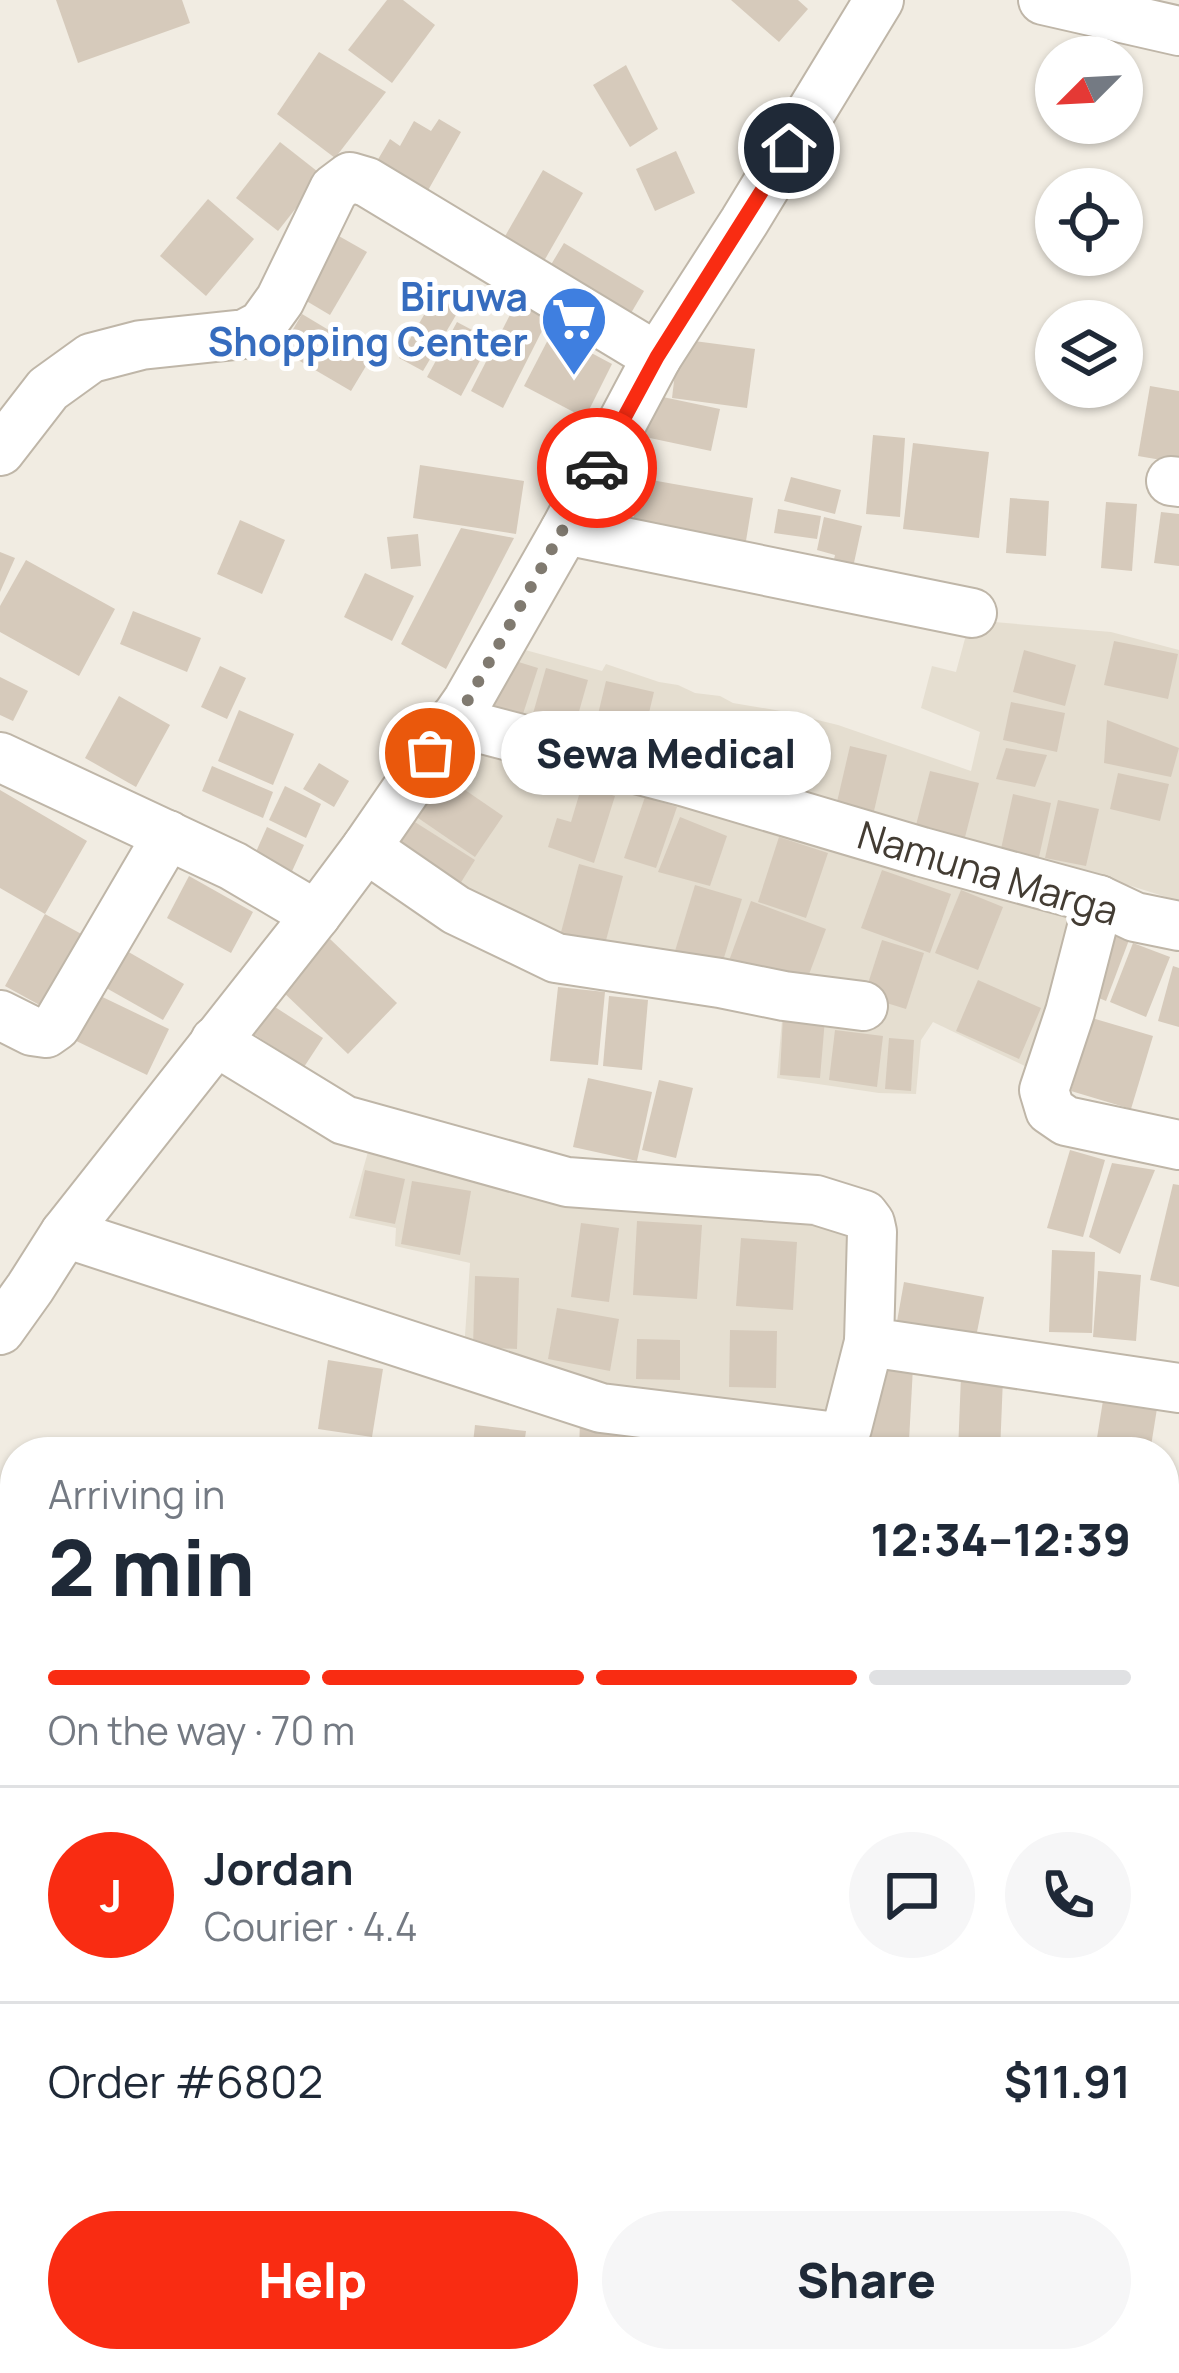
<!DOCTYPE html>
<html lang="en">
<head>
<meta charset="utf-8">
<style>
	:root { --surface:#fff; --page:#f6f6f7; --text:#1f2937; --muted:#747a83; --line:#e0e1e3; --accent:#f92c12 }
	body { margin:0; font-family:Manrope,sans-serif; background:var(--page); color:var(--text); height:100vh; display:flex; flex-direction:column; font-size:45px; white-space:nowrap }
	* { box-sizing:border-box; margin:0 }
	p { font-size:39px; color:var(--muted) }
	.icon { flex:none; width:66px; height:66px; fill:none; stroke:currentColor; stroke-width:2; stroke-linecap:round; stroke-linejoin:round }
	.map { position:relative; flex:1; overflow:hidden }
	.drawer { position:absolute; left:0px; top:1437px; width:1179px; height:936px; display:flex; flex-direction:column; background:var(--surface); border-radius:48px 48px 0 0; box-shadow:0 3px 9px #0004 }
	.drawer>* { flex:none }
	.needle { width:78px; rotate:246deg }
	.controls { position:absolute; left:1035px; top:36px; display:grid; gap:24px }
	.controls a { display:grid; place-items:center; width:108px; height:108px; border-radius:50%; background:var(--surface); box-shadow:0 3px 9px #0004; font-size:60px }
	.pin { position:absolute; display:grid; place-items:center; width:102px; height:102px; color:#fff; margin:-51px; border:6px solid #fff; border-radius:50%; box-shadow:0 3px 12px #0007 }
	.courier { position:absolute; display:grid; place-items:center; width:120px; height:120px; margin:-60px; border:9px solid #f92c12; border-radius:50%; background:#fff; color:#222; box-shadow:0 3px 15px #0007 }
	.bubble { position:absolute; height:84px; border-radius:42px; background:var(--surface); box-shadow:0 3px 9px #0004; font-size:39px; font-weight:800; line-height:84px; text-align:center }
	.overview em { font-style:normal; font-weight:800 }
	.overview div { display:flex; flex-direction:column-reverse }
	.overview { display:flex; align-items:center; justify-content:space-between; height:204px; padding:0 48px }
	h1 { font-size:78px; font-weight:800; line-height:90px }
	.bar { display:grid; grid-template-columns:repeat(4,1fr); gap:18px 12px; align-content:center; height:144px; padding:0 48px }
	.bar i { height:15px; border-radius:9px; background:var(--line) }
	.bar .active { background:var(--accent) }
	.bar p { grid-column:span 4 }
	.line { display:flex; align-items:center; gap:30px; padding:0 48px; border-top:3px solid var(--line) }
	.line div { flex:1 }
	.round { display:grid; place-items:center; flex:none; width:126px; height:126px; border-radius:63px; background:var(--page) }
	.cta { display:flex; gap:24px; margin-top:auto; padding:24px 48px }
	.cta a { flex:1; height:138px; border-radius:72px; background:var(--accent); color:#fff; font-size:48px; font-weight:800; line-height:138px; text-align:center }
	.cta a+a { background:var(--page); color:var(--text) }
	.map>svg:first-child { display:block }
	.residential { fill:#e5ded0 }
	.building { fill:#d6cabb }
	.lines { fill:none; stroke-linecap:round; stroke-linejoin:round }
	.minor-casing { stroke:#bfb6a8; stroke-width:52 }
	.minor { stroke:#fff; stroke-width:48 }
	.done { stroke:#807a70; stroke-width:12; stroke-dasharray:0 21.6 }
	.route { stroke:#f92c12; stroke-width:15 }
	.labels { text-anchor:middle; stroke-width:10; stroke-linejoin:round; paint-order:stroke }
	.shop-label { font-size:39px; font-weight:bold; fill:#366cbe; stroke:#fff; text-anchor:end }
	.street-label { font-size:39px; fill:#433c33; stroke:#fff }
</style>
</head>
<body>
<div class="map">
<svg width="1179" height="2373" viewBox="0 0 1179 2373">
	<rect width="100%" height="100%" fill="#f1ece2"/>
	<g class="residential">
		<path d="M 970,620 L 1111,632 L 1179,650 L 1179,901 L 1090,873 L 487,721 L 518,648 L 602,671 L 606,664 L 659,682 L 678,685 L 695,693 L 720,696 L 733,703 L 781,711 L 838,725 L 971,771 L 980,732 L 921,708 L 932,666 L 956,672 Z"/>
		<path d="M 455,731 L 1091,916 L 1029,1068 L 933,1022 L 921,1040 L 916,1094 L 879,1093 L 777,1078 L 783,1008 L 879,1023 L 888,1008 L 860,998 L 615,959 L 373,847 Z"/>
		<path d="M 372,1138 L 816,1221 L 866,1235 L 844,1418 L 627,1395 L 464,1350 L 470,1263 L 395,1246 L 396,1228 L 349,1218 Z"/>
		<path d="M 0,1838 L 15,1839 L 15,2032 L 0,2035 Z"/>
	</g>
	<g class="building">
		<path d="M 56,0 L 182,0 L 190,23 L 78,63 Z"/>
		<path d="M 387,0 L 403,0 L 435,25 L 392,83 L 348,50 Z"/>
		<path d="M 731,0 L 798,0 L 808,9 L 779,42 Z"/>
		<path d="M 319,52 L 386,92 L 335,158 L 277,114 Z"/>
		<path d="M 626,65 L 658,129 L 630,147 L 593,85 Z"/>
		<path d="M 439,119 L 461,132 L 418,208 L 367,178 L 390,139 L 400,146 L 414,121 L 431,131 Z"/>
		<path d="M 280,142 L 322,175 L 278,231 L 236,198 Z"/>
		<path d="M 676,151 L 695,193 L 655,211 L 636,169 Z"/>
		<path d="M 543,170 L 583,193 L 544,261 L 504,238 Z"/>
		<path d="M 208,199 L 254,239 L 206,296 L 160,256 Z"/>
		<path d="M 330,231 L 367,252 L 330,315 L 293,293 Z"/>
		<path d="M 564,243 L 644,291 L 624,325 L 543,278 Z"/>
		<path d="M 435,296 L 459,310 L 423,371 L 399,358 Z"/>
		<path d="M 516,303 L 548,319 L 503,408 L 471,391 Z"/>
		<path d="M 302,314 L 372,356 L 351,391 L 281,350 Z"/>
		<path d="M 457,322 L 491,340 L 461,396 L 427,377 Z"/>
		<path d="M 552,332 L 612,364 L 585,418 L 524,386 Z"/>
		<path d="M 679,339 L 755,349 L 747,408 L 672,398 Z"/>
		<path d="M 1150,386 L 1179,391 L 1179,463 L 1138,456 Z"/>
		<path d="M 639,392 L 720,409 L 711,451 L 631,434 Z"/>
		<path d="M 873,435 L 905,438 L 900,517 L 866,514 Z"/>
		<path d="M 913,443 L 989,452 L 979,538 L 903,529 Z"/>
		<path d="M 420,465 L 524,481 L 516,534 L 413,518 Z"/>
		<path d="M 791,477 L 841,490 L 835,514 L 784,501 Z"/>
		<path d="M 640,478 L 753,498 L 744,553 L 631,534 Z"/>
		<path d="M 1010,498 L 1049,501 L 1046,556 L 1006,553 Z"/>
		<path d="M 1106,502 L 1137,504 L 1132,571 L 1101,568 Z"/>
		<path d="M 778,509 L 821,516 L 817,539 L 774,533 Z"/>
		<path d="M 1161,512 L 1179,514 L 1179,566 L 1154,563 Z"/>
		<path d="M 824,517 L 862,526 L 852,572 L 832,568 L 835,555 L 817,550 Z"/>
		<path d="M 240,520 L 285,540 L 262,594 L 217,574 Z"/>
		<path d="M 461,528 L 514,538 L 446,669 L 401,644 Z"/>
		<path d="M 418,534 L 421,566 L 391,569 L 387,537 Z"/>
		<path d="M 0,552 L 15,558 L 0,592 Z"/>
		<path d="M 26,560 L 115,609 L 79,676 L 0,632 L 0,606 Z"/>
		<path d="M 365,573 L 414,596 L 392,641 L 344,617 Z"/>
		<path d="M 133,611 L 201,638 L 187,672 L 120,644 Z"/>
		<path d="M 1114,641 L 1178,654 L 1168,699 L 1104,685 Z"/>
		<path d="M 1024,650 L 1076,665 L 1065,706 L 1013,692 Z"/>
		<path d="M 496,655 L 538,668 L 519,726 L 477,712 Z"/>
		<path d="M 220,666 L 246,678 L 227,719 L 201,707 Z"/>
		<path d="M 546,668 L 588,680 L 572,736 L 530,724 Z"/>
		<path d="M 0,677 L 28,691 L 13,721 L 0,715 Z"/>
		<path d="M 606,681 L 654,692 L 641,746 L 593,735 Z"/>
		<path d="M 119,696 L 170,725 L 136,787 L 85,758 Z"/>
		<path d="M 1011,702 L 1065,713 L 1057,752 L 1003,740 Z"/>
		<path d="M 239,710 L 294,734 L 273,785 L 218,761 Z"/>
		<path d="M 750,720 L 797,730 L 785,789 L 738,780 Z"/>
		<path d="M 1107,720 L 1179,748 L 1171,777 L 1104,763 Z"/>
		<path d="M 850,746 L 887,755 L 874,811 L 837,802 Z"/>
		<path d="M 1006,748 L 1047,755 L 1035,787 L 996,779 Z"/>
		<path d="M 319,763 L 349,781 L 334,807 L 303,789 Z"/>
		<path d="M 212,766 L 273,792 L 263,818 L 202,791 Z"/>
		<path d="M 433,768 L 503,816 L 475,857 L 405,809 Z"/>
		<path d="M 930,771 L 979,783 L 964,841 L 915,829 Z"/>
		<path d="M 1118,773 L 1169,784 L 1160,821 L 1110,809 Z"/>
		<path d="M 582,785 L 615,796 L 594,863 L 548,847 L 557,818 L 571,822 Z"/>
		<path d="M 285,786 L 321,804 L 306,838 L 269,820 Z"/>
		<path d="M 0,790 L 87,841 L 45,914 L 0,888 Z"/>
		<path d="M 1013,794 L 1051,803 L 1039,857 L 1001,849 Z"/>
		<path d="M 645,797 L 677,807 L 656,868 L 624,858 Z"/>
		<path d="M 1058,800 L 1099,809 L 1086,866 L 1045,858 Z"/>
		<path d="M 399,812 L 475,860 L 453,895 L 377,848 Z"/>
		<path d="M 680,817 L 727,836 L 710,886 L 658,872 Z"/>
		<path d="M 267,827 L 304,845 L 288,880 L 251,863 Z"/>
		<path d="M 779,837 L 828,853 L 806,918 L 758,902 Z"/>
		<path d="M 579,864 L 623,876 L 604,948 L 560,936 Z"/>
		<path d="M 882,870 L 951,894 L 930,953 L 861,928 Z"/>
		<path d="M 189,876 L 253,912 L 231,953 L 167,918 Z"/>
		<path d="M 695,885 L 742,899 L 719,974 L 672,961 Z"/>
		<path d="M 961,890 L 1003,907 L 978,970 L 935,953 Z"/>
		<path d="M 751,901 L 826,929 L 802,993 L 727,966 Z"/>
		<path d="M 45,914 L 85,936 L 45,1008 L 5,986 Z"/>
		<path d="M 1103,929 L 1129,940 L 1106,1001 L 1080,990 Z"/>
		<path d="M 330,939 L 397,1003 L 348,1054 L 281,990 Z"/>
		<path d="M 882,940 L 924,953 L 906,1009 L 864,996 Z"/>
		<path d="M 113,943 L 184,984 L 163,1020 L 92,980 Z"/>
		<path d="M 1133,943 L 1170,957 L 1146,1017 L 1110,1002 Z"/>
		<path d="M 1173,966 L 1179,968 L 1179,1027 L 1158,1021 Z"/>
		<path d="M 978,980 L 1041,1008 L 1019,1059 L 956,1031 Z"/>
		<path d="M 558,987 L 605,992 L 598,1065 L 550,1061 Z"/>
		<path d="M 90,991 L 169,1029 L 147,1075 L 68,1037 Z"/>
		<path d="M 258,996 L 323,1038 L 304,1067 L 240,1025 Z"/>
		<path d="M 609,996 L 648,1000 L 642,1070 L 603,1066 Z"/>
		<path d="M 783,1016 L 825,1019 L 820,1078 L 780,1075 Z"/>
		<path d="M 1092,1018 L 1153,1036 L 1131,1109 L 1071,1091 Z"/>
		<path d="M 835,1030 L 883,1036 L 877,1087 L 829,1080 Z"/>
		<path d="M 889,1038 L 914,1040 L 911,1091 L 885,1089 Z"/>
		<path d="M 588,1078 L 652,1092 L 637,1161 L 573,1147 Z"/>
		<path d="M 659,1080 L 693,1088 L 676,1158 L 642,1150 Z"/>
		<path d="M 1070,1150 L 1105,1160 L 1083,1237 L 1047,1228 Z"/>
		<path d="M 1112,1163 L 1155,1170 L 1120,1254 L 1089,1237 Z"/>
		<path d="M 365,1170 L 405,1179 L 395,1224 L 355,1216 Z"/>
		<path d="M 412,1181 L 471,1191 L 460,1255 L 401,1244 Z"/>
		<path d="M 1173,1184 L 1179,1185 L 1179,1287 L 1150,1280 Z"/>
		<path d="M 637,1221 L 702,1225 L 697,1299 L 633,1295 Z"/>
		<path d="M 581,1223 L 619,1228 L 609,1302 L 571,1297 Z"/>
		<path d="M 741,1238 L 797,1242 L 793,1310 L 736,1306 Z"/>
		<path d="M 1052,1250 L 1095,1252 L 1092,1333 L 1049,1332 Z"/>
		<path d="M 1098,1271 L 1141,1275 L 1136,1341 L 1093,1337 Z"/>
		<path d="M 475,1276 L 519,1278 L 517,1349 L 473,1347 Z"/>
		<path d="M 904,1282 L 984,1297 L 975,1342 L 896,1327 Z"/>
		<path d="M 557,1308 L 619,1319 L 610,1371 L 548,1359 Z"/>
		<path d="M 730,1330 L 777,1331 L 776,1388 L 729,1387 Z"/>
		<path d="M 637,1339 L 680,1340 L 680,1380 L 636,1379 Z"/>
		<path d="M 328,1360 L 383,1369 L 372,1437 L 318,1429 Z"/>
		<path d="M 864,1364 L 913,1367 L 909,1441 L 860,1438 Z"/>
		<path d="M 961,1376 L 1003,1378 L 1000,1452 L 958,1452 Z"/>
		<path d="M 1105,1388 L 1159,1396 L 1151,1446 L 1097,1438 Z"/>
		<path d="M 580,1420 L 634,1422 L 633,1452 L 579,1452 Z"/>
		<path d="M 475,1425 L 526,1431 L 523,1452 L 472,1452 Z"/>
		<path d="M 644,1432 L 696,1437 L 695,1452 L 642,1452 Z"/>
		<path d="M 1164,1502 L 1179,1503 L 1179,1554 L 1164,1553 Z"/>
		<path d="M 1164,1691 L 1169,1691 L 1171,1765 L 1164,1765 Z"/>
		<path d="M 0,1862 L 15,1863 L 15,1921 L 0,1920 Z"/>
		<path d="M 4,1956 L 15,2013 L 0,2016 L 0,1957 Z"/>
		<path d="M 0,2121 L 15,2121 L 15,2206 L 0,2207 Z"/>
		<path d="M 1164,2128 L 1179,2129 L 1179,2211 L 1164,2211 Z"/>
		<path d="M 1173,2234 L 1179,2234 L 1179,2301 L 1169,2300 Z"/>
		<path d="M 9,2260 L 15,2261 L 15,2358 L 53,2358 L 52,2366 L 2,2362 Z"/>
		<path d="M 139,2358 L 187,2358 L 186,2365 L 139,2361 Z"/>
		<path d="M 206,2358 L 230,2358 L 229,2373 L 204,2373 Z"/>
		<path d="M 233,2358 L 274,2358 L 274,2373 L 232,2373 Z"/>
		<path d="M 278,2358 L 329,2358 L 328,2373 L 277,2373 Z"/>
		<path d="M 341,2358 L 395,2358 L 394,2373 L 340,2373 Z"/>
		<rect x="418" y="2358" width="53" height="15"/>
		<path d="M 627,2358 L 650,2358 L 652,2373 L 628,2373 Z"/>
		<path d="M 1026,2358 L 1071,2358 L 1069,2373 L 1024,2373 Z"/>
		<path d="M 1086,2363 L 1130,2365 L 1129,2373 L 1085,2373 Z"/>
	</g>
	<g class="lines">
		<g class="minor-casing">
			<g id="minor">
				<path d="M 1043,0 L 1179,31"/>
				<path d="M 0,451 L 48,389 L 91,358 L 141,345 L 245,334 L 262,325 L 280,300 L 334,189 L 350,177 L 367,182 L 657,357"/>
				<path d="M 1171,481 L 1179,482"/>
				<path d="M 565,530 L 972,613"/>
				<path d="M 452,721 L 686,782 L 922,852 L 1099,900 L 1135,917 L 1179,926"/>
				<path d="M 0,757 L 233,866 L 316,915"/>
				<path d="M 366,848 L 456,910 L 556,958 L 720,983 L 784,996 L 863,1006"/>
				<path d="M 1099,900 L 1070,1012 L 1044,1090 L 1050,1110 L 1066,1121 L 1179,1145"/>
				<path d="M 0,1015 L 32,1031 L 46,1033 L 56,1026 L 168,835"/>
				<path d="M 215,1041 L 344,1120 L 567,1182 L 816,1200 L 864,1215 L 870,1223 L 872,1232 L 869,1342 L 1179,1388"/>
				<path d="M 65,1233 L 601,1408 L 829,1436 L 839,1434 L 847,1428 L 869,1342"/>
				<path d="M 0,1330 L 30,1288 L 65,1233 L 316,915 L 366,848 L 468,700 L 565,530 L 657,357 L 744,222 L 879,0"/>
				<path d="M 0,1572 L 15,1573"/>
				<path d="M 1164,1662 L 1179,1663"/>
				<path d="M 0,1703 L 15,1705"/>
				<path d="M 0,1815 L 15,1818"/>
				<path d="M 0,2067 L 15,2069"/>
				<path d="M 1164,2105 L 1179,2104"/>
				<path d="M 1164,2334 L 1179,2334"/>
				<path d="M 96,2373 L 96,2358"/>
				<path d="M 979,2373 L 986,2358"/>
			</g>
		</g>
		<use href="#minor" class="minor"/>
	</g>
	<g class="lines">
		<path class="done" d="M 430,753 L 468,700 L 597,468"/>
		<path class="route" d="M 597,468 L 657,357 L 789,148"/>
	</g>
	<defs>
		<g id="supermarket-pin" transform="scale(3.45)"><path d="M0 17L-7.5 6A9.5 9.5 0 1 1 7.5 6Z" fill="#3f7fe0" stroke="#fff"/><path d="M-6-5.5h2.5l.6 2H6L4.5 2H-2.5L-4.4-4H-6ZM-1.5 3.2a1.3 1.3 0 1 0 .1 0ZM3 3.2a1.3 1.3 0 1 0 .1 0Z" fill="#fff"/></g>
	</defs>
	<g fill-rule="evenodd">
		<use href="#supermarket-pin" x="574" y="319"/>
	</g>
	<g class="labels">
		<g class="shop-label">
			<text x="528" y="311">Biruwa<tspan x="528" dy="45">Shopping Center</tspan></text>
		</g>
		<g class="street-label">
			<text transform="translate(988 873) rotate(17)" y="14">Namuna Marga</text>
		</g>
	</g>
</svg>
<div class="controls">
<a><svg class="needle" viewBox="-14 -14 28 28"><path d="M0-13l5 13h-10z" fill="#e53935"/><path d="M0 13l5-13h-10z" fill="#747a83"/></svg></a>
<a><svg class="icon" aria-label="locate" viewBox="0 0 24 24"><circle cx="12" cy="12" r="6"/><path d="M12 2v4M12 18v4M2 12h4M18 12h4"/></svg></a>
<a><svg class="icon" aria-label="layers" viewBox="0 0 24 24"><path d="M12 4l9 5-9 5-9-5zM3 14l9 5 9-5"/></svg></a>
</div>
<div class="pin" style="left:430px;top:753px;background:#ea580c"><svg class="icon" aria-label="bag" viewBox="0 0 24 24"><path d="M5 8h14l-1 12H6zM9 8a3 3 0 0 1 6 0"/></svg></div>
<div class="pin" style="left:789px;top:148px;background:#1f2937"><svg class="icon" aria-label="home" viewBox="0 0 24 24"><path d="M3 11l9-7 9 7M6 9v11h12V9"/></svg></div>
<div class="courier" style="left:597px;top:468px"><svg class="icon" aria-label="car" viewBox="0 0 24 24"><path d="M5 17H2v-5l4-1 3-4h7l3 4 3 1v5h-3M9 17h6M6 11h13"/><circle cx="7" cy="17" r="2"/><circle cx="17" cy="17" r="2"/></svg></div>
<div class="bubble" style="left:501px;top:711px;width:330px">Sewa Medical</div>
<section class="drawer">
<div class="overview"><div><h1>2 min</h1><p>Arriving in</p></div><em>12:34–12:39</em></div>
<div class="bar"><i class="active"></i><i class="active"></i><i class="active"></i><i></i><p>On the way · 70 m</p></div>
<div class="line" style="height:216px"><b class="round" style="background:var(--accent);color:#fff">J</b><div><b>Jordan</b><p>Courier · 4.4</p></div><a class="round"><svg class="icon" aria-label="chat" viewBox="0 0 24 24"><path d="M4 5h16v11H9l-5 4z"/></svg></a><a class="round"><svg class="icon" aria-label="phone" viewBox="0 0 24 24"><path d="M5 4h4l2 5-3 2q2 4 5 5l2-3 5 2v4C11 20 4 13 5 4z"/></svg></a></div>
<div class="line" style="height:156px"><div>Order #6802</div><b>$11.91</b></div>
<div class="cta"><a>Help</a><a>Share</a></div>
</section>
</div>
</body>
</html>
